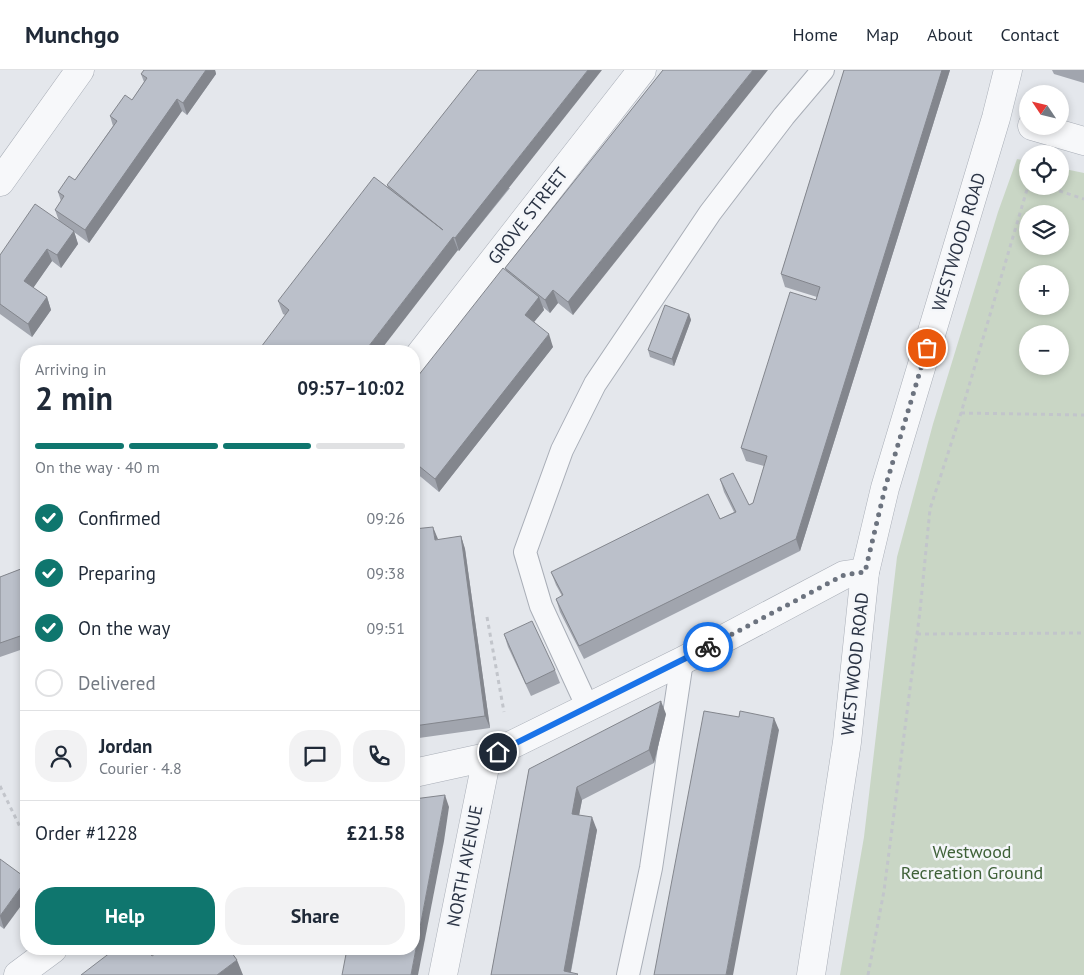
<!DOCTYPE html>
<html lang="en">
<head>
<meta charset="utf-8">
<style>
	:root { --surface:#fff; --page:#f2f2f3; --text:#1f2937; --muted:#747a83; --line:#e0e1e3; --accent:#0f766e }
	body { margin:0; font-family:"PT Sans",sans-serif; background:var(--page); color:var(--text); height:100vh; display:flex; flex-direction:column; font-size:19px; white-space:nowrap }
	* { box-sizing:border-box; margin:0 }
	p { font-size:16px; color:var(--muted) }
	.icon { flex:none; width:28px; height:28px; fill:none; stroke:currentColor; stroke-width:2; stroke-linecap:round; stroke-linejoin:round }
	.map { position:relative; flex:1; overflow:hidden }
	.panel { position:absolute; left:20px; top:275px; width:400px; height:610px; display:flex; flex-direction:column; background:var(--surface); border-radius:20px; box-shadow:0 2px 8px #0003 }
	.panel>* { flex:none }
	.needle { width:32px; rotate:305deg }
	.tools { position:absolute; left:1019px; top:15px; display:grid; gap:10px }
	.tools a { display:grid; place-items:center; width:50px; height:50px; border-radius:50%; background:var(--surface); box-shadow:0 2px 8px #0003; font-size:25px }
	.pin { position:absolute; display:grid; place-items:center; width:42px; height:42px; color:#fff; margin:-21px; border:2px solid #fff; border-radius:50%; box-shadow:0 1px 5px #0007 }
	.courier { position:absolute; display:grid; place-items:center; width:50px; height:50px; margin:-25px; border:4px solid #1a73e8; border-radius:50%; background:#fff; color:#222; box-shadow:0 1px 6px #0007 }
	.summary em { font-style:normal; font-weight:700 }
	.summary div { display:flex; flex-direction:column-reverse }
	.summary { display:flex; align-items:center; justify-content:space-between; height:85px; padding:0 15px }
	h1 { font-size:32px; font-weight:700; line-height:38px }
	.bar { display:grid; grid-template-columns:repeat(4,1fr); gap:8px 5px; align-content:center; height:60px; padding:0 15px }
	.bar i { height:6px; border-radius:4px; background:var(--line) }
	.bar .on { background:var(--accent) }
	.bar p { grid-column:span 4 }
	.line { display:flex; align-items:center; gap:12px; padding:0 15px; border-top:1px solid var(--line) }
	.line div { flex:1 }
	.round { display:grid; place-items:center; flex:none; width:52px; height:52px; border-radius:20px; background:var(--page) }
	ol { padding:0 15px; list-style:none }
	li { display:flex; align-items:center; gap:15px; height:55px }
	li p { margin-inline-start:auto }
	li .icon { padding:5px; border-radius:50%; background:var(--accent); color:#fff; stroke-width:4 }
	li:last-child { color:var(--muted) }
	li i { width:28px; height:28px; border:2px solid var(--line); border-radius:50% }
	.action { display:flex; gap:10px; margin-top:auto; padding:10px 15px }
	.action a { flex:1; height:58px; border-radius:20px; background:var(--accent); color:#fff; font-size:20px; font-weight:700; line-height:58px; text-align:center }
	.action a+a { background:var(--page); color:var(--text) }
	header { display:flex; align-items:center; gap:30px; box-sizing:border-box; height:70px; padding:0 25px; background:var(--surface); border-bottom:1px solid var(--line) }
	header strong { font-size:24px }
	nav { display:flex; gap:28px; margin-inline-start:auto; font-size:18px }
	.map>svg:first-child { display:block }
	.green { fill:#c9d6c5; fill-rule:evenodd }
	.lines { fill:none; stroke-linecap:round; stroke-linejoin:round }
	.service-casing { stroke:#a9aeb7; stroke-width:24 }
	.minor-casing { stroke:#a9aeb7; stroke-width:29 }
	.tertiary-casing { stroke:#a9aeb7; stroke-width:29 }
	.path { stroke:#c2c5cb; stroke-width:3; stroke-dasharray:4 4; stroke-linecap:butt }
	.service { stroke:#f7f8fa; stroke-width:22 }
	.minor { stroke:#f7f8fa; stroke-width:28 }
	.tertiary { stroke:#f7f8fa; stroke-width:28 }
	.wall { fill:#a1a5ae }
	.shaded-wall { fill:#83868d }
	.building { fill:#bbc0ca; stroke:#83868d }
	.done { stroke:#6c737f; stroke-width:5; stroke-dasharray:0 9 }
	.route { stroke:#1a73e8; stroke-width:6 }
	.labels { text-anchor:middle; stroke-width:5; stroke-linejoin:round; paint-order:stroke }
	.street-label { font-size:18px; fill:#2b3445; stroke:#f4f6f9 }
	.park-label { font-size:18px; fill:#3f6138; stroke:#f4f6f9 }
</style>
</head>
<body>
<header>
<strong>Munchgo</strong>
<nav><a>Home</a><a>Map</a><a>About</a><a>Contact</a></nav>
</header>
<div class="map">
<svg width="1084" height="905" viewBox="0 0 1084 905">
	<rect width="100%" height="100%" fill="#e4e7ec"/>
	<path class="green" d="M 1017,89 L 1027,91 L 1028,116 L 1060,116 L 1060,98 L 1084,103 L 1084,905 L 840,905 L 864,767 L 897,487 L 933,354 L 998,142 ZM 1028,144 L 1060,144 L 1060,176 L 1028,176 ZM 1028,204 L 1060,204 L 1060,236 L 1028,236 ZM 1028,264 L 1060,264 L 1060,296 L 1028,296 Z"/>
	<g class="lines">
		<g class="service-casing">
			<g id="service">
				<path d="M 588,638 L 541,536 L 525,482 L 562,380 L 595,314 L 710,143 L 784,46 L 823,0"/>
				<path d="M 628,905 L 651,798 L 682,591"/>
			</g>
		</g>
		<g class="minor-casing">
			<g id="minor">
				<path d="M 0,112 L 80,0"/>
				<path d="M 414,292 L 642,0"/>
				<path d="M 414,703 L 487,687 L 682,591 L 844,505 L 865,502"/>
				<path d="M 18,905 L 53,879"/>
				<path d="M 443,905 L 487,687"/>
			</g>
		</g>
		<g class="tertiary-casing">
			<g id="tertiary">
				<path d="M 1032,56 L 1084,71"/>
				<path d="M 811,905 L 847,672 L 865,502 L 885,418 L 996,48 L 1008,0"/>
			</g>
		</g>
		<g class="path">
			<path d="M 1044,116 L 1084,129"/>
			<path d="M 961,343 L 1084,345"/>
			<path d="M 487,547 L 504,642"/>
			<path d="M 917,564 L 1084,563"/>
			<path d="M 0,716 L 26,769"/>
			<path d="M 868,905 L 884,821 L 920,541 L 930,439 L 961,343 L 1028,116"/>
		</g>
		<use href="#service" class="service"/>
		<use href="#minor" class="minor"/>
		<use href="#tertiary" class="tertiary"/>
	</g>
	<g class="wall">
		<path d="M 144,0 L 215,0 L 216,4 L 187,45 L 182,41 L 89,173 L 74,162 L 78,174 L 61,198 L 52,191 L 33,218 L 47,227 L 51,240 L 32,267 L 0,244 L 0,185 L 59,151 L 55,140 L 61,131 L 58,122 L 75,110 L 113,56 L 110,46 L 132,30 L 144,12 L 141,4 Z"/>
		<path d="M 663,0 L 573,245 L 558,233 L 550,243 L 543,237 L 544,240 L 534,252 L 553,277 L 439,422 L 415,402 L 414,404 L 414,311 L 506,201 L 505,198 Z"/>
		<path d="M 844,0 L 950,0 L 800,481 L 584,589 L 560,542 L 556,529 L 562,526 L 556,515 L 551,502 L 720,449 L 734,442 L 724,422 L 720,409 L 749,435 L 753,433 L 764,396 L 746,391 L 741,378 L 817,227 L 785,217 L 781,204 Z"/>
		<path d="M 1052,0 L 1084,0 L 1084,13 L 1054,4 Z"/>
		<path d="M 387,115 L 510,118 L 459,181 L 458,180 L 285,245 L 283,244 L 278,231 L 388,118 Z"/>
		<path d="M 689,244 L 691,250 L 674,296 L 650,287 L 648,280 Z"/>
		<path d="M 461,466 L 465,479 L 490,658 L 419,668 L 414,656 L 438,470 Z"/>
		<path d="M 26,497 L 26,578 L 0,587 L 0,507 Z"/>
		<path d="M 504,564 L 555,600 L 560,613 L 531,626 L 508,577 Z"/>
		<path d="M 666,644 L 654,693 L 582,730 L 579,745 L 597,760 L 571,902 L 491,905 L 529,699 Z"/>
		<path d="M 0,789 L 4,859 L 0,856 Z"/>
	</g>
	<g class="shaded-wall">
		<path d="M 206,0 L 215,0 L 216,4 L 187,45 L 183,33 Z"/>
		<path d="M 588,0 L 602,0 L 459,181 L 455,168 Z"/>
		<path d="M 753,0 L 768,0 L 573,245 L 568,232 Z"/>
		<path d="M 942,0 L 950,0 L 800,481 L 796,469 Z"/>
		<path d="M 177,29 L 182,41 L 89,173 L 85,160 Z"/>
		<path d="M 74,161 L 78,174 L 61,198 L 57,185 Z"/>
		<path d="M 453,167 L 458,180 L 380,281 L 365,281 Z"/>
		<path d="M 47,179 L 52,191 L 29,224 L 24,211 Z"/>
		<path d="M 553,220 L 558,233 L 550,243 L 545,230 Z"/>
		<path d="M 47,227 L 51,240 L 32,267 L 28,254 Z"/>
		<path d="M 539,227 L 544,240 L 529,258 L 525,245 Z"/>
		<path d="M 689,244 L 691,250 L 674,296 L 672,289 Z"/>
		<path d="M 549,264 L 553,277 L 439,422 L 435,409 Z"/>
		<path d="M 433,457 L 438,469 L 435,470 Z"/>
		<path d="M 461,466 L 465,479 L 490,658 L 485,646 Z"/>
		<path d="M 661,631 L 666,644 L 654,693 L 649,680 Z"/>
		<path d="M 774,648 L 779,660 L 733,905 L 726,905 Z"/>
		<path d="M 577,717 L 582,730 L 577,756 L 572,744 Z"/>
		<path d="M 445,725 L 449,737 L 444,771 L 418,905 L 411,905 Z"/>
		<path d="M 592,747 L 597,760 L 570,905 L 564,901 Z"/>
		<path d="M 26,810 L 26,829 L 4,859 L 0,846 Z"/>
		<path d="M 237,890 L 243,905 L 217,905 Z"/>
	</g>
	<g class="building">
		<path d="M 144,0 L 206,0 L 183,33 L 177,29 L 85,160 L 55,140 L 64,126 L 58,122 L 69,106 L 75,110 L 117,51 L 110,46 L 125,25 L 132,30 L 147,8 L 141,4 Z"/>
		<path d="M 478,0 L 588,0 L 455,168 L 453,167 L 365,281 L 258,281 L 289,240 L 278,231 L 374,107 L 443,160 L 387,115 Z"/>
		<path d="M 663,0 L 753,0 L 568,232 L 553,220 L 545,230 L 505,198 Z"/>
		<path d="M 844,0 L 942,0 L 796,469 L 579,576 L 556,529 L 563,525 L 551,502 L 708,424 L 720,449 L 736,442 L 720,409 L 733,403 L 749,435 L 753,433 L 767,386 L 741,378 L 790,222 L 816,230 L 820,217 L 781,204 Z"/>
		<path d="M 35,134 L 74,161 L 57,185 L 47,179 L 24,211 L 47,227 L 28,254 L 0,234 L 0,185 Z"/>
		<path d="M 503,198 L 539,227 L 525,245 L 549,264 L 435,409 L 414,392 L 414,311 Z"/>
		<path d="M 665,235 L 689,244 L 672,289 L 648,280 Z"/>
		<path d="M 433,457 L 435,470 L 461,466 L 485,646 L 414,656 L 414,459 Z"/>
		<path d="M 26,497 L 26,564 L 0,573 L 0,507 Z"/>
		<path d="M 532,551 L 555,600 L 526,614 L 504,564 Z"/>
		<path d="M 661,631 L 649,680 L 577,717 L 572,744 L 592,747 L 564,901 L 578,904 L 577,905 L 491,905 L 529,699 Z"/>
		<path d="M 704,641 L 739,647 L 740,641 L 774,648 L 726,905 L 654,905 Z"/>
		<path d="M 445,725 L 411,905 L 342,905 L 347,879 L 414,879 L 414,729 Z"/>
		<path d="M 0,789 L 26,808 L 26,810 L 0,846 Z"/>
		<path d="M 115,879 L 146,879 L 152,886 L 162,879 L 229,879 L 237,890 L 217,905 L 81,905 Z"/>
	</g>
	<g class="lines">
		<path class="done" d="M 708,577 L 844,505 L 865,502 L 885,418 L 927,278"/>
		<path class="route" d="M 498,682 L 708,577"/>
	</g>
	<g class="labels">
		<g class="street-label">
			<text transform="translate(528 146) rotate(-52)" y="6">GROVE STREET</text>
			<text transform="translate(959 172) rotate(-73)" y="6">WESTWOOD ROAD</text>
			<text transform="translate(855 594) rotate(-84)" y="6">WESTWOOD ROAD</text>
			<text transform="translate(465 796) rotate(-79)" y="6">NORTH AVENUE</text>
		</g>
		<g class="park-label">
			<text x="972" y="788">Westwood<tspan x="972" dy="21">Recreation Ground</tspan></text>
		</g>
	</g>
</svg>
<div class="tools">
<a><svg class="needle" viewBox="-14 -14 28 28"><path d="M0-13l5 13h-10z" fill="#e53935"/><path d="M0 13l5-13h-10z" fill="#747a83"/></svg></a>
<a><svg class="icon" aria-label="locate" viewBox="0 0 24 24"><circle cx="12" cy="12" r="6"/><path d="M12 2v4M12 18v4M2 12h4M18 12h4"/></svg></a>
<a><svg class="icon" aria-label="layers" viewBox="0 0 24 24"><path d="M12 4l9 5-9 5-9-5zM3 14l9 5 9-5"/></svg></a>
<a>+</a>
<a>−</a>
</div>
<div class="pin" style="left:927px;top:278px;background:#ea580c"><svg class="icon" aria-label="bag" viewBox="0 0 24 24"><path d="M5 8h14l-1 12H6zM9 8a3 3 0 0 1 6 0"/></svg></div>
<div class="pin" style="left:498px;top:682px;background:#1f2937"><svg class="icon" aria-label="home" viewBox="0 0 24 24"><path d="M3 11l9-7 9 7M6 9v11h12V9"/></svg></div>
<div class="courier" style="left:708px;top:577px"><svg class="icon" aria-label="bike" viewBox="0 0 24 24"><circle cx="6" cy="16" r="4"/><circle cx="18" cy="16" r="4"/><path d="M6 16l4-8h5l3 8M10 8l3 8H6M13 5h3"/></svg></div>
<section class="panel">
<div class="summary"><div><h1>2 min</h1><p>Arriving in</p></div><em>09:57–10:02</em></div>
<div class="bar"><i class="on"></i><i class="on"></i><i class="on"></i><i></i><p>On the way · 40 m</p></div>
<ol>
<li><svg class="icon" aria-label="check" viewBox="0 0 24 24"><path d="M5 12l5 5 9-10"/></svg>Confirmed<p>09:26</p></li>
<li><svg class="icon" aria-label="check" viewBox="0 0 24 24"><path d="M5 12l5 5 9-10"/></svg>Preparing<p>09:38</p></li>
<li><svg class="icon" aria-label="check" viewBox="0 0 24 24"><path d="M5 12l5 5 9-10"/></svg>On the way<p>09:51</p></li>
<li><i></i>Delivered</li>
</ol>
<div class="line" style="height:90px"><a class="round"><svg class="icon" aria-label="person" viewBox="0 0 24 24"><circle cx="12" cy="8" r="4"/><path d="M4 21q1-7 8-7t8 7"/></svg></a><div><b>Jordan</b><p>Courier · 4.8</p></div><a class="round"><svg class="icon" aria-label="chat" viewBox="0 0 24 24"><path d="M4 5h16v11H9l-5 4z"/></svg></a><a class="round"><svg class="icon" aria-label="phone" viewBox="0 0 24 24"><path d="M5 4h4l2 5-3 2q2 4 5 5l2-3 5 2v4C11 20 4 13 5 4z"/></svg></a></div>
<div class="line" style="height:65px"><div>Order #1228</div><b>£21.58</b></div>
<div class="action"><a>Help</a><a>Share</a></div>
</section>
</div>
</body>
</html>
